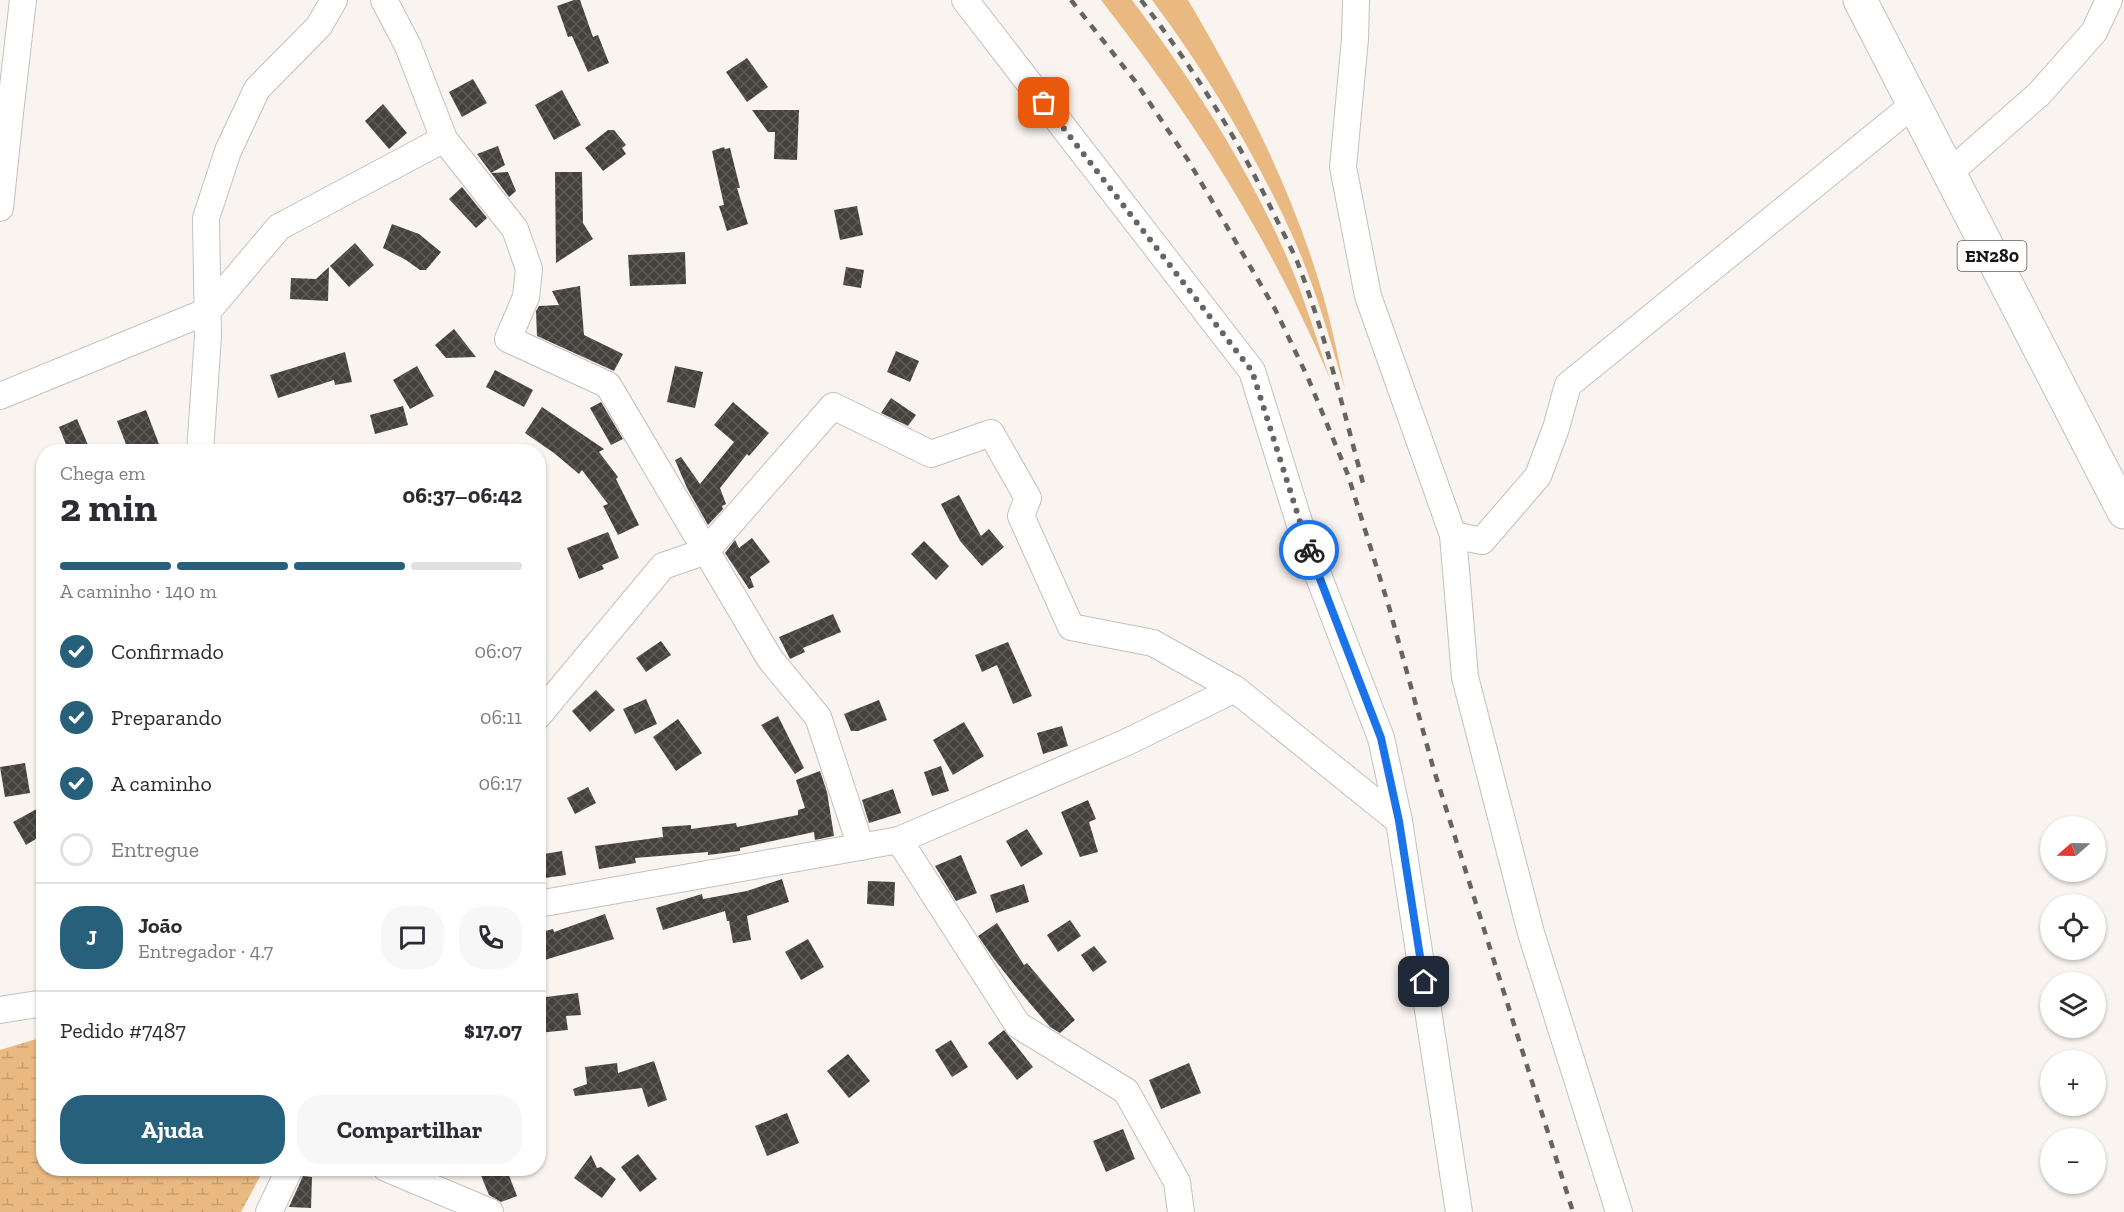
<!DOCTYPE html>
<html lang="pt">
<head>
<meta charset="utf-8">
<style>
	:root { --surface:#fff; --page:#f7f7f7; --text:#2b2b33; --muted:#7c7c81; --line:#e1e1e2; --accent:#27607a }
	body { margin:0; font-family:"Zilla Slab",serif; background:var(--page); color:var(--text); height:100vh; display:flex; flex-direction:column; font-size:22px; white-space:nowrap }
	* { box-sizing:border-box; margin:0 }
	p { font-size:20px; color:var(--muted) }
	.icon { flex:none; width:33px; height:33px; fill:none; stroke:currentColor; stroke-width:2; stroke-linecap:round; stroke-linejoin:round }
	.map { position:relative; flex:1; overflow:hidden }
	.sheet { position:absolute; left:36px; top:444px; width:510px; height:732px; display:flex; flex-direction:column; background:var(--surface); border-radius:24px; box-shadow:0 2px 4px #0004 }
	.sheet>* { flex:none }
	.needle { width:39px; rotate:250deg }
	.tools { position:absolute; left:2040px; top:816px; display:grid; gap:12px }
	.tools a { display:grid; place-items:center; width:66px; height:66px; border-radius:50%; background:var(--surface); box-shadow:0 2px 4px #0004; font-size:30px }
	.pin { position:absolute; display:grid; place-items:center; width:51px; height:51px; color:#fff; margin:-26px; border-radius:12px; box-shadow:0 3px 9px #0006 }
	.courier { position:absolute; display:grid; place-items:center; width:60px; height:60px; margin:-30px; border:4px solid #1a73e8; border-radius:50%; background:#fff; color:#222; box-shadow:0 2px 8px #0007 }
	.headline em { font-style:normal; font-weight:800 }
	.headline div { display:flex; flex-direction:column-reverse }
	.headline { display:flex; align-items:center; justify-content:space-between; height:102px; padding:0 24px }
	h1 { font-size:39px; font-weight:800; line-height:45px }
	.bar { display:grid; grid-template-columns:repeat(4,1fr); gap:9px 6px; align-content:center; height:72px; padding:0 24px }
	.bar i { height:8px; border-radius:4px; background:var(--line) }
	.bar .active { background:var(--accent) }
	.bar p { grid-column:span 4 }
	.line { display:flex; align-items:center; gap:15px; padding:0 24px; border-top:2px solid var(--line) }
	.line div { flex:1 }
	.round { display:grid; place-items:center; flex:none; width:63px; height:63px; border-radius:24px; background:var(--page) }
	ol { padding:0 24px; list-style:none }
	li { display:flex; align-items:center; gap:18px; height:66px }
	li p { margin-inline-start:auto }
	li .icon { padding:6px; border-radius:50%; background:var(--accent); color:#fff; stroke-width:4 }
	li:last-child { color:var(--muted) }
	li i { width:33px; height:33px; border:3px solid var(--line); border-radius:50% }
	.action { display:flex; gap:12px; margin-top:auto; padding:12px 24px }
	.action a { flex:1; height:69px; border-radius:24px; background:var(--accent); color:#fff; font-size:24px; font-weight:800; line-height:69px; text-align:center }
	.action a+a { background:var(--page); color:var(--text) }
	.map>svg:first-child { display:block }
	.grass { fill:#eab982 }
	.wetland { fill:url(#wetland-marsh) }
	.building { fill:url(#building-cross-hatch) }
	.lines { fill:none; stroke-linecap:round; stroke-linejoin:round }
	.street-casing { stroke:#c5c0bb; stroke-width:28 }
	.primary-casing { stroke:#c5c0bb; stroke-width:35 }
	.street { stroke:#fff; stroke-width:26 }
	.primary { stroke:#fff; stroke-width:33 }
	.rail { stroke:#666461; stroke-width:4.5; stroke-dasharray:8 8; stroke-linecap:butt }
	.done { stroke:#676562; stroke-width:6; stroke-dasharray:0 10.8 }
	.route { stroke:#1a73e8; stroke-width:8 }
	.labels { text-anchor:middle; stroke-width:6; stroke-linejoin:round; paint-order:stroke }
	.shield { fill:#fff; stroke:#5e5d5c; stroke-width:1.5 }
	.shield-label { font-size:18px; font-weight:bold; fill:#191816 }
</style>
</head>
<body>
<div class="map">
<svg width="2124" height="1212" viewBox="0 0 2124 1212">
	<defs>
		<pattern id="wetland-marsh" width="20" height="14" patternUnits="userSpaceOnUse" patternTransform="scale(1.5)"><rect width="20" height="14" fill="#eab982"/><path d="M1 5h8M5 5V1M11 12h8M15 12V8" fill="none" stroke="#c89e70"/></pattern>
		<pattern id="building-cross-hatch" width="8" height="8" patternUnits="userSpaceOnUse" patternTransform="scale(1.5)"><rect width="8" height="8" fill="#45423e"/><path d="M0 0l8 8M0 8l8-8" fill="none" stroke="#5c5a57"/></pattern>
	</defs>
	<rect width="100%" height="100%" fill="#f9f4ef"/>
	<g class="grass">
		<path d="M 1101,0 L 1132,0 C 1193,81 1249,169 1289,262 C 1305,300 1317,340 1330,379 C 1269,237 1196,122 1101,0 Z"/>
		<path d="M 1152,0 L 1188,0 C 1243,93 1293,191 1323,295 C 1332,326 1338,357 1345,389 C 1329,337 1315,286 1293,237 C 1255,153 1207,74 1152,0 Z"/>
	</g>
	<path class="wetland" d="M 43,1037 L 44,1168 L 264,1169 L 241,1212 L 0,1212 L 0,1050 Z"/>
	<g class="building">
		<path d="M 574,0 L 580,0 L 593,37 L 598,35 L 609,63 L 588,72 L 572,36 L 568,37 L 557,6 Z"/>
		<path d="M 747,58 L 768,87 L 747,102 L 726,72 Z"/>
		<path d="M 473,79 L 487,103 L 462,117 L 449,92 Z"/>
		<path d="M 562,90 L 581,125 L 554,140 L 535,105 Z"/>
		<path d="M 383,104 L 407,133 L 389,149 L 365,121 Z"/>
		<path d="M 752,110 L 799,110 L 797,160 L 774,159 L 775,132 L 768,132 Z"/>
		<path d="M 608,130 L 614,130 L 626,145 L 622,148 L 626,154 L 603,171 L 585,148 Z"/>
		<path d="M 498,146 L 505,165 L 491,173 L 508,172 L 516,191 L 509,197 L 477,154 Z"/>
		<path d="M 724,147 L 725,149 L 730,148 L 740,188 L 737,188 L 748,224 L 727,231 L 719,206 L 724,205 L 712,151 Z"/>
		<path d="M 555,172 L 582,172 L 583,223 L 593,239 L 556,263 Z"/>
		<path d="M 462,187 L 487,218 L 476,228 L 449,199 Z"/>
		<path d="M 857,206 L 863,235 L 840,240 L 834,210 Z"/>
		<path d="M 392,224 L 419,234 L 441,252 L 426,270 L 420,270 L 406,260 L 383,248 Z"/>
		<path d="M 355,243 L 374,265 L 349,287 L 330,266 Z"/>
		<path d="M 685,252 L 686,284 L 630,286 L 628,255 Z"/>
		<path d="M 329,267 L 328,301 L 290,299 L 291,278 L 316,279 Z"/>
		<path d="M 846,267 L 864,270 L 861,288 L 843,285 Z"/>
		<path d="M 580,286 L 584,335 L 623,354 L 614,371 L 537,336 L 536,311 L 539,306 L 559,305 L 552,291 Z"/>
		<path d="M 454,329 L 476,357 L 446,358 L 435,345 Z"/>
		<path d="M 896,351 L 919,361 L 910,382 L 887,372 Z"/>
		<path d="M 345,352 L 352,382 L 335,385 L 334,380 L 278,398 L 270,375 Z"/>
		<path d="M 417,366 L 434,396 L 410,409 L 393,380 Z"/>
		<path d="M 675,366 L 703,372 L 695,408 L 667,402 Z"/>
		<path d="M 495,370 L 533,390 L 524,407 L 486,387 Z"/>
		<path d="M 891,398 L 916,415 L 908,426 L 881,413 Z"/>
		<path d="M 601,402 L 623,439 L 611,445 L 590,408 Z"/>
		<path d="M 733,402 L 769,433 L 749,456 L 747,454 L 720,488 L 726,504 L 722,506 L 723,509 L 708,525 L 687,488 L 675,460 L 681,457 L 700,484 L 734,442 L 714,425 Z"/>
		<path d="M 403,406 L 408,425 L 375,434 L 370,415 Z"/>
		<path d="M 542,407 L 604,449 L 599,452 L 618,477 L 616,479 L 639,525 L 618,535 L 603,506 L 608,504 L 582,470 L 579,474 L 554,453 L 525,433 Z"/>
		<path d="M 146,410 L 162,452 L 129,452 L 117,421 Z"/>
		<path d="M 77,419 L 91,452 L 69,452 L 59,427 Z"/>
		<path d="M 959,495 L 981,536 L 989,529 L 1004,547 L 982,566 L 960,541 L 941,504 Z"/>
		<path d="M 608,532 L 619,558 L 602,565 L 604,569 L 579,579 L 567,548 Z"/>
		<path d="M 752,538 L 770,562 L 750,577 L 754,587 L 749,589 L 725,553 L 735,540 L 739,548 Z"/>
		<path d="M 924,541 L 949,566 L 936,580 L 911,554 Z"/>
		<path d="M 833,614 L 841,632 L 803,648 L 805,652 L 790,659 L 779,637 Z"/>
		<path d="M 661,641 L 671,655 L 646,672 L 636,658 Z"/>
		<path d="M 1008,642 L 1032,696 L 1013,704 L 997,665 L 982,672 L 975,655 Z"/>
		<path d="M 596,690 L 615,710 L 590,732 L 572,711 Z"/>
		<path d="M 646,699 L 657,724 L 635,734 L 623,709 Z"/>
		<path d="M 879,700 L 887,720 L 858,731 L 851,731 L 844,714 Z"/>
		<path d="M 778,716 L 804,768 L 795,774 L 761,725 Z"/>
		<path d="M 678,719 L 702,753 L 676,771 L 653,737 Z"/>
		<path d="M 964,722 L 984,756 L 953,775 L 933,740 Z"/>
		<path d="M 1062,726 L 1068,746 L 1043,754 L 1037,733 Z"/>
		<path d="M 25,763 L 30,793 L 5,797 L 0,767 Z"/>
		<path d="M 941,766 L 949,791 L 932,796 L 924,772 Z"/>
		<path d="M 820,771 L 827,792 L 834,836 L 815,840 L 814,832 L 740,848 L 740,851 L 708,855 L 708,852 L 635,858 L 636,863 L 599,869 L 595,846 L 663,837 L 662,827 L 691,825 L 691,829 L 736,823 L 737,827 L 798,815 L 798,810 L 805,808 L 796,780 Z"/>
		<path d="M 588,787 L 596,803 L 575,814 L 567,798 Z"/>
		<path d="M 893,789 L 901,813 L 869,823 L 862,800 Z"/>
		<path d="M 1088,800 L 1096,819 L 1089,822 L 1098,852 L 1080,857 L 1061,812 Z"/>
		<path d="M 44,805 L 44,834 L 26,845 L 13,822 Z"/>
		<path d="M 1027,829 L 1043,854 L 1021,867 L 1006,841 Z"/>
		<path d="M 562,851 L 566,875 L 538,879 L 538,855 Z"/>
		<path d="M 961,855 L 977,893 L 956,901 L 935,866 Z"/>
		<path d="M 782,879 L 789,902 L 747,916 L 751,940 L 733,943 L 729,921 L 727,921 L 725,911 L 663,930 L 656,908 L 702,894 L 703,899 L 747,891 Z"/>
		<path d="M 868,881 L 895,882 L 894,906 L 867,904 Z"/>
		<path d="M 1024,884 L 1029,902 L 996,913 L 990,895 Z"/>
		<path d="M 605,914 L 614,939 L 538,962 L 538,933 L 553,929 L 554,932 Z"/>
		<path d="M 1070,920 L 1081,936 L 1058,952 L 1047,935 Z"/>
		<path d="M 997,923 L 1024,965 L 1027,963 L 1075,1020 L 1060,1033 L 1050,1027 L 1017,988 L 994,959 L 978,936 Z"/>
		<path d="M 808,939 L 824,967 L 801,980 L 785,952 Z"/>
		<path d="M 1094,946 L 1107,962 L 1093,972 L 1081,955 Z"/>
		<path d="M 578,993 L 581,1015 L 566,1016 L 568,1030 L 538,1033 L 538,998 Z"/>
		<path d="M 1004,1030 L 1033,1067 L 1017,1080 L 988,1043 Z"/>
		<path d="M 951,1040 L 968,1067 L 952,1077 L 935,1050 Z"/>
		<path d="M 848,1054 L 870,1081 L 849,1098 L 827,1071 Z"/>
		<path d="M 654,1061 L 667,1100 L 648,1107 L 642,1088 L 575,1096 L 573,1089 L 587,1084 L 585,1067 L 617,1063 L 618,1073 Z"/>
		<path d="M 1189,1063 L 1201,1093 L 1161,1109 L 1149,1080 Z"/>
		<path d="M 787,1113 L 799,1143 L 767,1156 L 755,1126 Z"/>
		<path d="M 1123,1129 L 1135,1159 L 1106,1172 L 1093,1141 Z"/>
		<path d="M 638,1154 L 657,1179 L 640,1192 L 621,1167 Z"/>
		<path d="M 591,1155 L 597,1168 L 601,1167 L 616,1179 L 602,1198 L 574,1178 Z"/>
		<path d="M 490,1168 L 506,1168 L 517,1196 L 501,1202 L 489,1195 L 480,1173 Z"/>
		<path d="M 303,1176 L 312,1177 L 311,1208 L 289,1207 Z"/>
	</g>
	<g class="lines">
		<g class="street-casing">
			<g id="street">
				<path d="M 384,0 L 408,46 L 444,139 L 515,229 L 529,269 L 526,297 L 508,339 L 608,385 L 770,659 L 818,717 L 861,847"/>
				<path d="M 965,0 L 1252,371 L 1305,541 L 1381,738 L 1399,821"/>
				<path d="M 1356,0 L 1355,39 L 1343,167 L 1368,296 L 1453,535"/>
				<path d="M 0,112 L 10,113 L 0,208"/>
				<path d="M 10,113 L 23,0"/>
				<path d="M 1949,173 L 2039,94 L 2094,32 L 2109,0"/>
				<path d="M 0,396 L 208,311 L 279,227 L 444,139"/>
				<path d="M 200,452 L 208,336 L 206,218 L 228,151 L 257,89 L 319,26 L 334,0"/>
				<path d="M 538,716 L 663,566 L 706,551 L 833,406 L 931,454 L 991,433 L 1028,498 L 1021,516 L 1071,627 L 1153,643 L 1235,689 L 1399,821 L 1459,1212"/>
				<path d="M 899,840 L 1018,1025 L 1126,1091 L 1177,1182 L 1181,1212"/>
				<path d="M 538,904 L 899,840 L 1127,742 L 1235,689"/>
				<path d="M 0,1010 L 44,1003"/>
				<path d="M 386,1168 L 490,1212"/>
				<path d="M 269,1212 L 290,1168"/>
				<path d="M 1619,1212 L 1531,933 L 1465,677 L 1453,535 L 1482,541 L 1538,476 L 1556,428 L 1568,385 L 1914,104"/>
			</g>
		</g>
		<g class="primary-casing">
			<path id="primary" d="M 1860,0 L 2124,512"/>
		</g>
		<use href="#street" class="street"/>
		<use href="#primary" class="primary"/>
		<g class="rail">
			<path d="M 1071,0 L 1135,81 L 1188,160 L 1275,309 L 1308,378 L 1348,475 L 1389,607 L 1433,767 L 1573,1212"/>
			<path d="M 1141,0 C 1191,65 1235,134 1271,208 C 1279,225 1289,243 1297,261 C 1325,334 1344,411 1364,487"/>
		</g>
	</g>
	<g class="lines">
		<path class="done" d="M 1044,103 L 1252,371 L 1309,550"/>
		<path class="route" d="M 1309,550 L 1381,738 L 1399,821 L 1424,982"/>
	</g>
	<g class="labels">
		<rect class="shield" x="1957.5" y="241" width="69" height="30" rx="4.5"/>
		<g class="shield-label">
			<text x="1992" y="262">EN280</text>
		</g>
	</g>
</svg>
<div class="tools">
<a><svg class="needle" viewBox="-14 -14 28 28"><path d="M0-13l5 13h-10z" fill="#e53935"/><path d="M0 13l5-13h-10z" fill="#7c7c81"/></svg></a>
<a><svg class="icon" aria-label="locate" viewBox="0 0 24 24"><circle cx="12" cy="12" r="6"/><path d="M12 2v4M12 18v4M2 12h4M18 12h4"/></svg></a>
<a><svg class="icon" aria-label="layers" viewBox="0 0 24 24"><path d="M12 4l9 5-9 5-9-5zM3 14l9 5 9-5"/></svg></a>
<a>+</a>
<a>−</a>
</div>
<div class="pin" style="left:1044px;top:103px;background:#ea580c"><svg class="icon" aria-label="bag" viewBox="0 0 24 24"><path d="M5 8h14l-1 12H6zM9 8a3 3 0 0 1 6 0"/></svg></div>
<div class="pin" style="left:1424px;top:982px;background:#1f2937"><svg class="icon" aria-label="home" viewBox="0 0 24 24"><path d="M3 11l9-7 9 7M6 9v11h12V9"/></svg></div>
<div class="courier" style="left:1309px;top:550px"><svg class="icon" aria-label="bike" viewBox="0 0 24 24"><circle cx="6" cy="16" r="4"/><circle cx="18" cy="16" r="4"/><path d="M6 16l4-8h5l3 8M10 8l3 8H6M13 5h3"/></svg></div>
<section class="sheet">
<div class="headline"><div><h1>2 min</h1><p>Chega em</p></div><em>06:37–06:42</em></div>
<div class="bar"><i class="active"></i><i class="active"></i><i class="active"></i><i></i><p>A caminho · 140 m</p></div>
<ol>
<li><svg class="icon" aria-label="check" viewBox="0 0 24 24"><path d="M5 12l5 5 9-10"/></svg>Confirmado<p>06:07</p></li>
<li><svg class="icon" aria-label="check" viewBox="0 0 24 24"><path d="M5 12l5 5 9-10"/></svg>Preparando<p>06:11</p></li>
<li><svg class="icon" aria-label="check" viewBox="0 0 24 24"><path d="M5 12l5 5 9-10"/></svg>A caminho<p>06:17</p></li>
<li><i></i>Entregue</li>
</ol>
<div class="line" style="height:108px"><b class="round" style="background:var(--accent);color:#fff">J</b><div><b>João</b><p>Entregador · 4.7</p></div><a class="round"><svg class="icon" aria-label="chat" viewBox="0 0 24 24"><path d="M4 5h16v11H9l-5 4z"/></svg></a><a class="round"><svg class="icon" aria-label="phone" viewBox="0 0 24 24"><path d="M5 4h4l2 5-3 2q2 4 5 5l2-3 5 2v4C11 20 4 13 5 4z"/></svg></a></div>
<div class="line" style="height:78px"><div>Pedido #7487</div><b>$17.07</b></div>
<div class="action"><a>Ajuda</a><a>Compartilhar</a></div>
</section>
</div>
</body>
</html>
